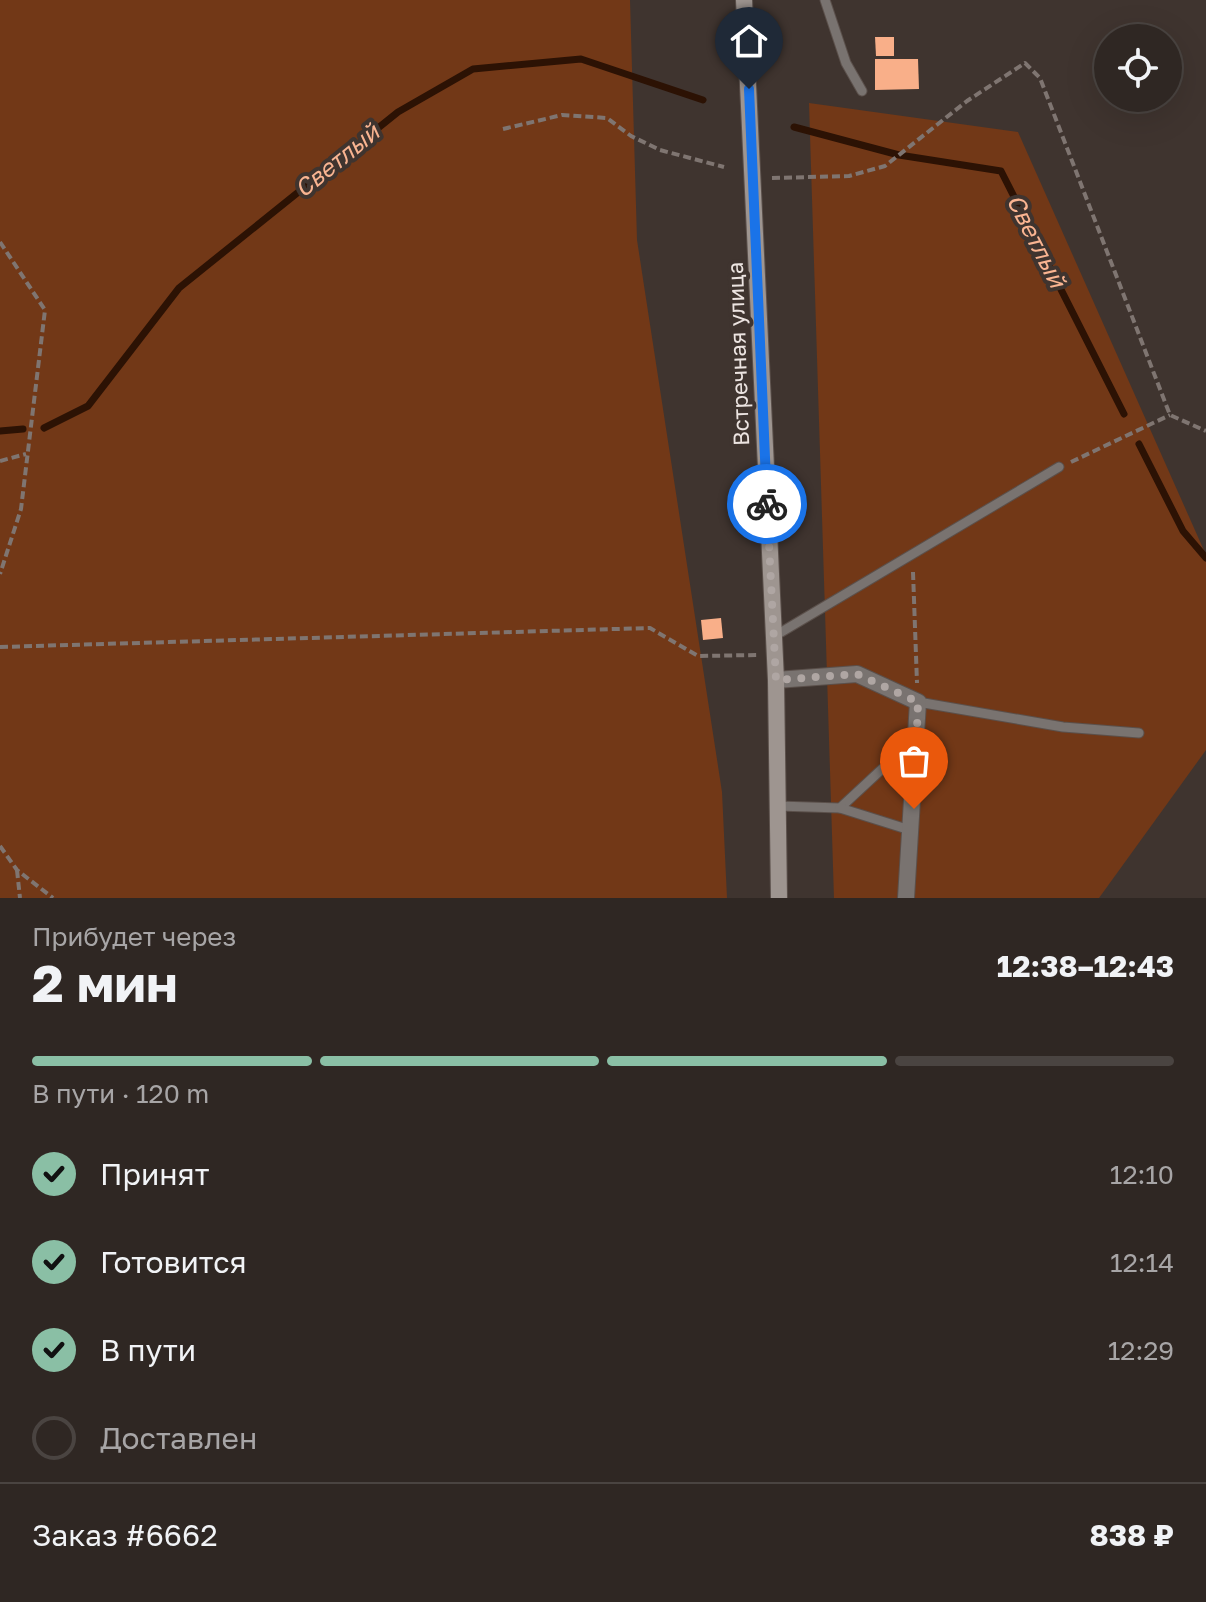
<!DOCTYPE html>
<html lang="ru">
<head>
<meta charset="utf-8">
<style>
	:root { --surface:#2f2723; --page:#3b3330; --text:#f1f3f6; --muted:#a7a5a6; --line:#4a4441; --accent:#8abfa5 }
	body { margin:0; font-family:"Golos Text",sans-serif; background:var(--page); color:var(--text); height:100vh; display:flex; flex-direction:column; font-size:30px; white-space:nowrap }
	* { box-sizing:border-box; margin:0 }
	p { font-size:26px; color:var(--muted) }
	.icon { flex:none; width:44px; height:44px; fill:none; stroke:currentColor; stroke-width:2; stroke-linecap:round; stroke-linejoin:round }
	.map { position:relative; height:898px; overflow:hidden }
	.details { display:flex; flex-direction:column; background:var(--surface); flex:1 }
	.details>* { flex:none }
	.tools { position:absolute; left:1094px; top:24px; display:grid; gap:16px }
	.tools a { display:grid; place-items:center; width:88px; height:88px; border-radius:50%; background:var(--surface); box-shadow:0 8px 32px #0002,0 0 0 2px var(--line); font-size:40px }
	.pin { position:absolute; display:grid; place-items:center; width:68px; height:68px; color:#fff; margin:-82px -34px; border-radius:50% 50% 50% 0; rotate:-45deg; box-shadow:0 0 8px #0007 }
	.pin .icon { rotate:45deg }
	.courier { position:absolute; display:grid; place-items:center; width:80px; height:80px; margin:-40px; border:6px solid #1a73e8; border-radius:50%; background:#fff; color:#222; box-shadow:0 2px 10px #0007 }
	.headline em { font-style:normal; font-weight:700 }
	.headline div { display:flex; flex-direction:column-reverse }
	.headline { display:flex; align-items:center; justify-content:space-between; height:136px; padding:0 32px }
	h1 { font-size:52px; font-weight:700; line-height:60px }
	.bar { display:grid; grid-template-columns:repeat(4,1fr); gap:12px 8px; align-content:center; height:96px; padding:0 32px }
	.bar i { height:10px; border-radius:6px; background:var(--line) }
	.bar .active { background:var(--accent) }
	.bar p { grid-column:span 4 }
	.line { display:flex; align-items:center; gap:20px; padding:0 32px; border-top:2px solid var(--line) }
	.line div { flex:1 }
	ol { padding:0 32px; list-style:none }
	li { display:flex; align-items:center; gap:24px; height:88px }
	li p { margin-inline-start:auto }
	li .icon { padding:8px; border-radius:50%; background:var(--accent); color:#111; stroke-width:4 }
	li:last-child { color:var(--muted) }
	li i { width:44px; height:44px; border:4px solid var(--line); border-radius:50% }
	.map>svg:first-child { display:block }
	.green { fill:#723817 }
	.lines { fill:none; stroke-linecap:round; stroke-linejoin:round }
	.stream { stroke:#2c1204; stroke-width:7 }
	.building { fill:#f9af89 }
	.lane-casing { stroke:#5b504b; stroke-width:11 }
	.street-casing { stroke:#5b504b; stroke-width:18 }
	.secondary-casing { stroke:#5b504b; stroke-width:18 }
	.path { stroke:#7f7571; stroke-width:4; stroke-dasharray:8 4; stroke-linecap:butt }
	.lane { stroke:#797370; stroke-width:9 }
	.street { stroke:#797370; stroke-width:16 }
	.secondary { stroke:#9e9590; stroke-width:16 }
	.done { stroke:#afa6a3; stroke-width:8; stroke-dasharray:0 14.4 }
	.route { stroke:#1a73e8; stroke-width:10 }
	.labels { text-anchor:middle; stroke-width:8; stroke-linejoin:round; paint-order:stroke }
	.street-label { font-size:22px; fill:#ece4e1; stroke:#3f342f }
	.water-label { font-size:24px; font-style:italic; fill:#f9b491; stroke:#3f342f }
</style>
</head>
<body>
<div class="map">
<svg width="1206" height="898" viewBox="0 0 1206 898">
	<rect width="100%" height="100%" fill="#3f342f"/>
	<g class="green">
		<path d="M 0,0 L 630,0 L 637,240 L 722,792 L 727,898 L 0,898 Z"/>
		<path d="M 809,103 L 1018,132 L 1206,555 L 1206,750 L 1099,898 L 834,898 Z"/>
	</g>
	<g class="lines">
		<g class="stream">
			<path d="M 794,127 L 899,155 L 1001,171 L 1124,414"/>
			<path d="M 44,428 L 88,406 L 179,288 L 398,112 L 473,69 L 581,59 L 703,100"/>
			<path d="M 0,431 L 23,429"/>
			<path d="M 1139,444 L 1183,531 L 1206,558"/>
		</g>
	</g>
	<g class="building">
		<path d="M 875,37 L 894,37 L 894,56 L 876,56 Z"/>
		<path d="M 875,59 L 918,59 L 919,89 L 875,90 Z"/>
		<path d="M 721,618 L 723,638 L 703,640 L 701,620 Z"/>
	</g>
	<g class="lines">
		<g class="lane-casing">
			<g id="lane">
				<path d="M 825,0 L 846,63 L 862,91"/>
				<path d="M 773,637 L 1059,467"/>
				<path d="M 918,702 L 1063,727 L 1139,733"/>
				<path d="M 778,806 L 840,808 L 882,769 L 916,766"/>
				<path d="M 840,808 L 913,831"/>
			</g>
		</g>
		<g class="street-casing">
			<path id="street" d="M 776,680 L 857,674 L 918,702 L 906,898"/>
		</g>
		<g class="secondary-casing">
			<path id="secondary" d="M 744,0 L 776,680 L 779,898"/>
		</g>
		<g class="path">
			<path d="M 503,129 L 562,115 L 607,118 L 631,136 L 660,150 L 724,167"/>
			<path d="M 772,178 L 849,176 L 885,166 L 967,101 L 1025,63 L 1040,78 L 1170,415 L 1206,431"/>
			<path d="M 0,242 L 45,310 L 21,509 L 0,574"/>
			<path d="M 0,461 L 26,454"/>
			<path d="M 1071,462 L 1170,415"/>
			<path d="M 913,572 L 917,683"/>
			<path d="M 0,647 L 650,628 L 698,656 L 758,655"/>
			<path d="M 0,846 L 17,870 L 53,898"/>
			<path d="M 17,870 L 20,898"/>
		</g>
		<use href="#lane" class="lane"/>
		<use href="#street" class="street"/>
		<use href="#secondary" class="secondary"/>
	</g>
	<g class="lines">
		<path class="done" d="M 767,504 L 776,680 L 857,674 L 918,702 L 914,809"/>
		<path class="route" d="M 749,89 L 767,504"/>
	</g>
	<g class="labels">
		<g class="street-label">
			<text transform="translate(738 354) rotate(-92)" y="8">Встречная улица</text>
		</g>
		<g class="water-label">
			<text transform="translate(337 161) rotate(-39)" y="8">Светлый</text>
			<text transform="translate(1036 241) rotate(63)" y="8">Светлый</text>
		</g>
	</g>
</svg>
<div class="tools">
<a><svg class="icon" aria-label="locate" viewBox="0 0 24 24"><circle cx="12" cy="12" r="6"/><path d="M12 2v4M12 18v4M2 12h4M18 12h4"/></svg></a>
</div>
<div class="pin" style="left:914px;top:809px;background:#ea580c"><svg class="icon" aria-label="bag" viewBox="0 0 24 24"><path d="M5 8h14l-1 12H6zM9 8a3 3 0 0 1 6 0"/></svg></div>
<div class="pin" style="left:749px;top:89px;background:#1f2937"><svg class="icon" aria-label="home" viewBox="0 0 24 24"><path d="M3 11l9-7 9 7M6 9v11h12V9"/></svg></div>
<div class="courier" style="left:767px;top:504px"><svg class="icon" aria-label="bike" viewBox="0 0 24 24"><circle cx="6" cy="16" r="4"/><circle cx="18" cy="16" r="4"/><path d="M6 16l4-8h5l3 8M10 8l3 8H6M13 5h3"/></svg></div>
</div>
<section class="details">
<div class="headline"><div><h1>2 мин</h1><p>Прибудет через</p></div><em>12:38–12:43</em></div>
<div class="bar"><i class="active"></i><i class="active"></i><i class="active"></i><i></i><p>В пути · 120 m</p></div>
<ol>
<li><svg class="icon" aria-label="check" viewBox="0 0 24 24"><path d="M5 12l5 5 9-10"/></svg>Принят<p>12:10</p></li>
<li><svg class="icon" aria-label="check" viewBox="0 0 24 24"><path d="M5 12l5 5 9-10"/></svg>Готовится<p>12:14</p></li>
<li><svg class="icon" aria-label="check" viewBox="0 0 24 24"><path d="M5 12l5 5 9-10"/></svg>В пути<p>12:29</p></li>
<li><i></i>Доставлен</li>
</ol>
<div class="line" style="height:104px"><div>Заказ #6662</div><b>838 ₽</b></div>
</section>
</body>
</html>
